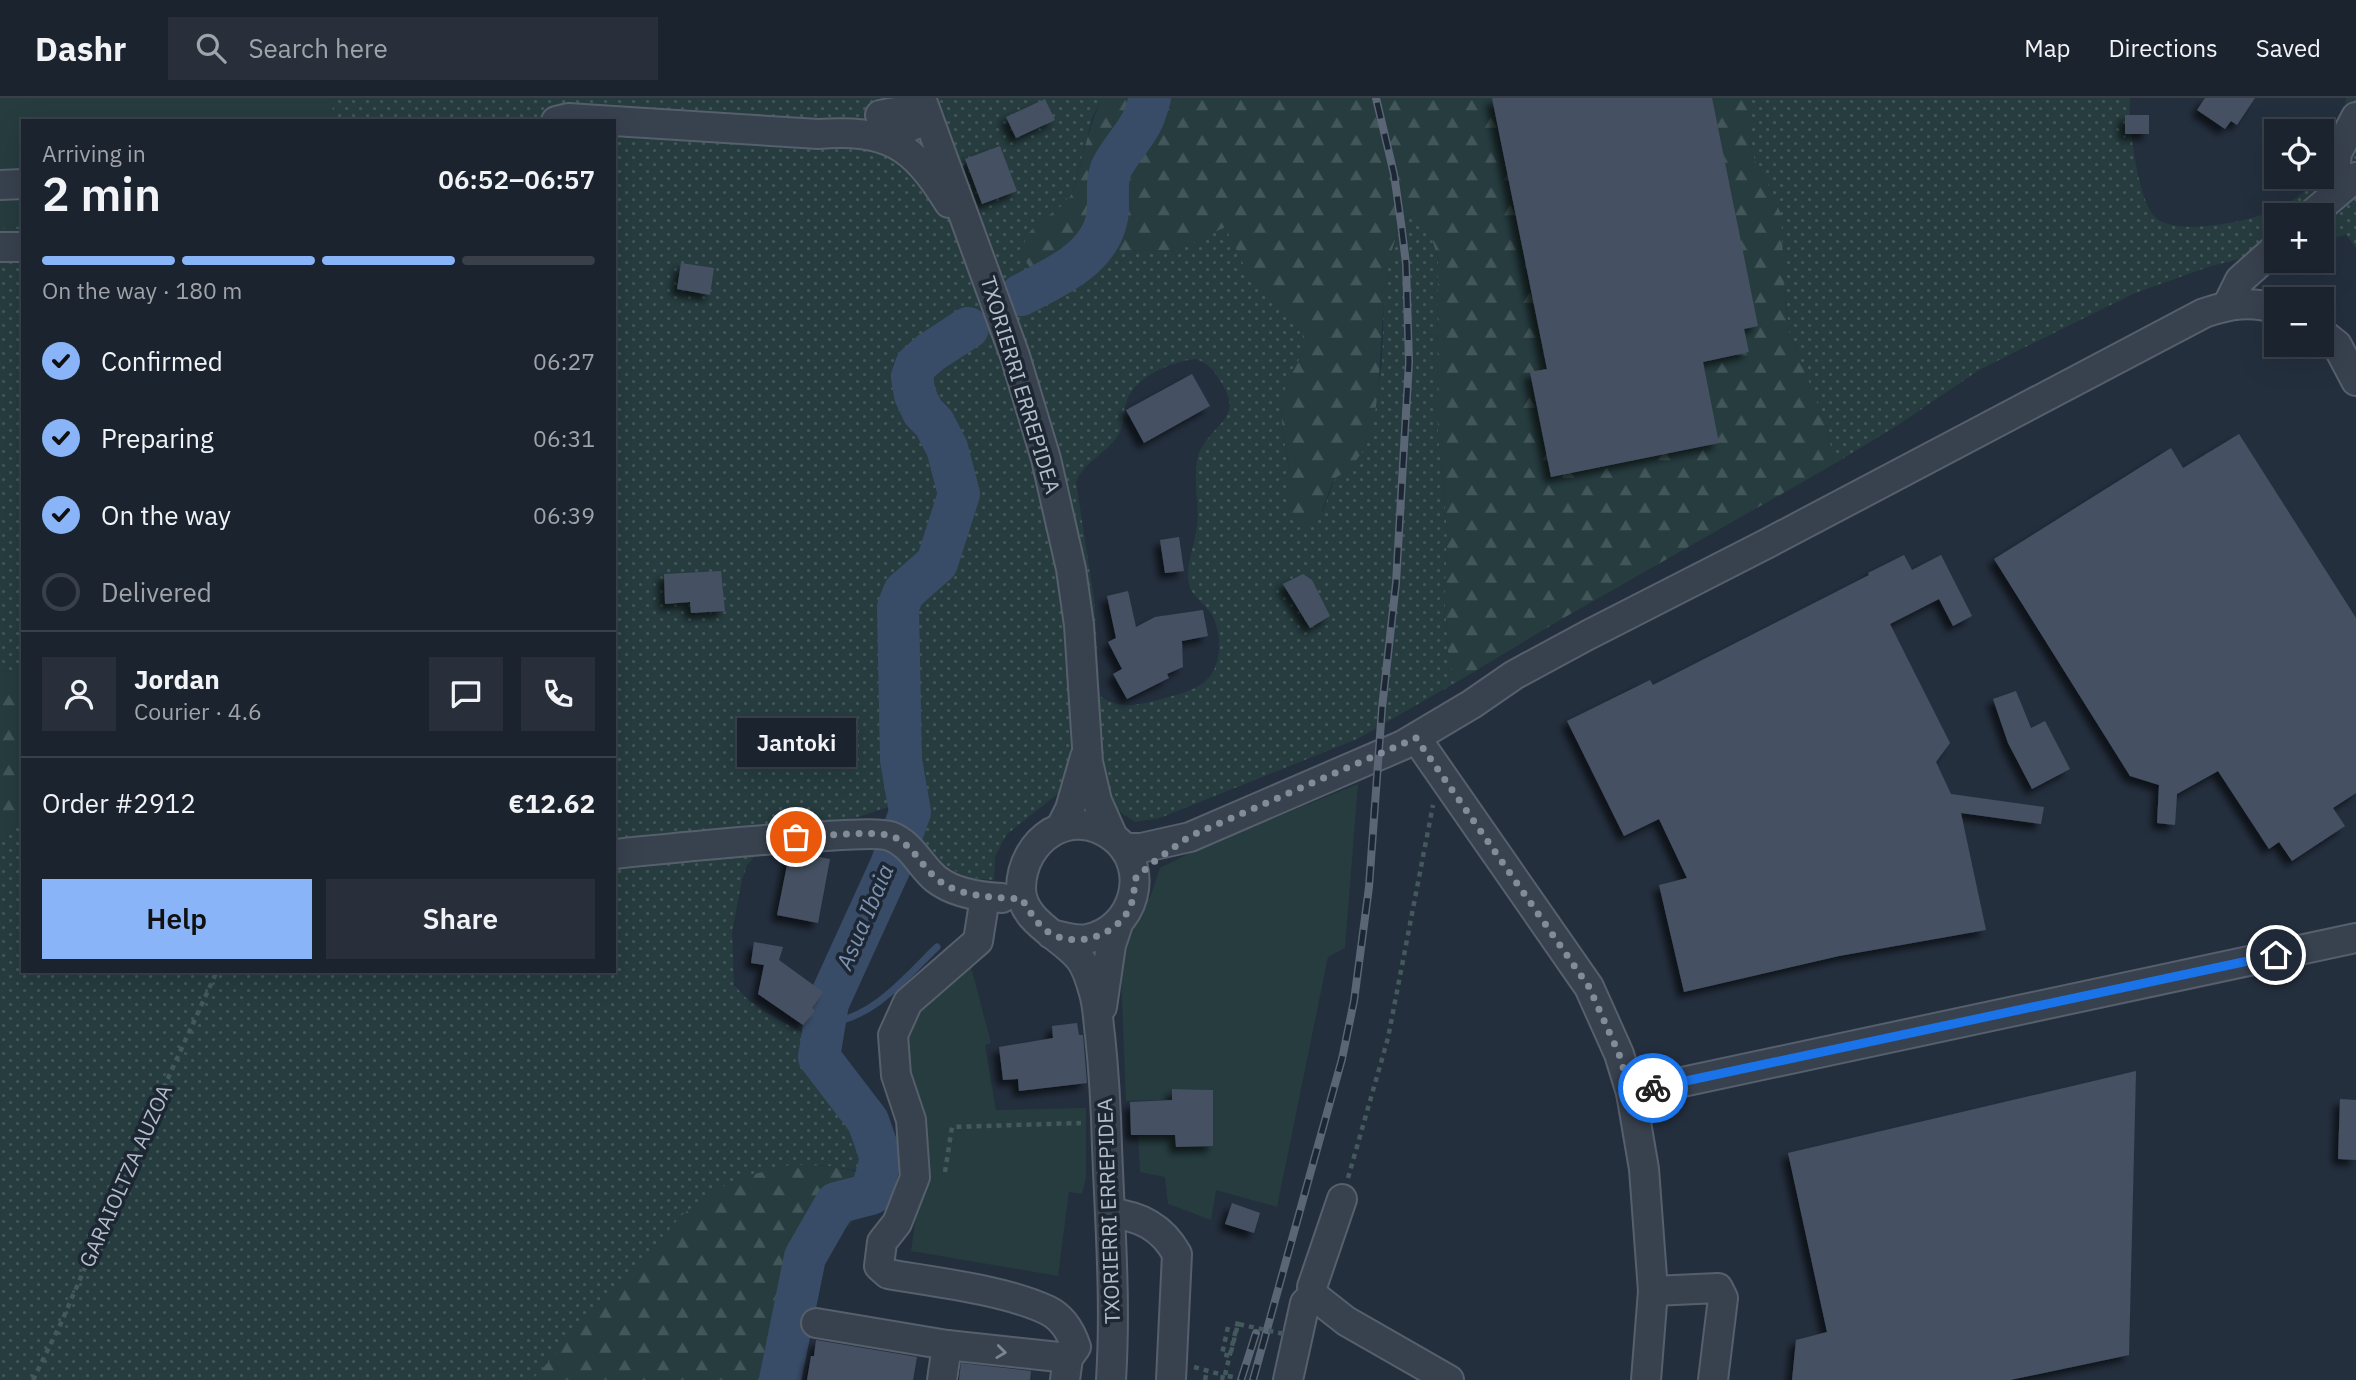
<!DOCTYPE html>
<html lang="en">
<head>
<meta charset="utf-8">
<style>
	:root { --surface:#1b232e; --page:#282f3a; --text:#f1f3f6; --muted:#a0a4aa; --line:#39404a; --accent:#8ab4f8 }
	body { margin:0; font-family:"IBM Plex Sans",sans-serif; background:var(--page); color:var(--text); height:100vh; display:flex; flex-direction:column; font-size:26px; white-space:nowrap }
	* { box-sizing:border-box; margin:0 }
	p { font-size:23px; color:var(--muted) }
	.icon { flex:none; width:38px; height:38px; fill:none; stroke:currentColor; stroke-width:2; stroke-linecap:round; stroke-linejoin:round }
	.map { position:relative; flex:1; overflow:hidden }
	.details { position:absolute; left:21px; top:21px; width:595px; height:854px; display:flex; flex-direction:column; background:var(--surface); border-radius:0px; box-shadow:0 7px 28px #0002,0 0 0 2px var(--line) }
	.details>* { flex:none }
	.fabs { position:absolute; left:2264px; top:21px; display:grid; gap:14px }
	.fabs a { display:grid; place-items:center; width:70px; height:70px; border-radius:0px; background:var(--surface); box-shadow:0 7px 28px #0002,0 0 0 2px var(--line); font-size:35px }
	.pin { position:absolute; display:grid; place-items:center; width:60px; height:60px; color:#fff; margin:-30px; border:4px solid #fff; border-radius:50%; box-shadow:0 2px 7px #0007 }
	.courier { position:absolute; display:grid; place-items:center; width:70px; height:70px; margin:-35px; border:5px solid #1a73e8; border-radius:50%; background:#fff; color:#222; box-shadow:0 2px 9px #0007 }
	.bubble { position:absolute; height:49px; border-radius:0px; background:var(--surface); box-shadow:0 7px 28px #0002,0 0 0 2px var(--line); font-size:23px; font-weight:600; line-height:49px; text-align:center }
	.summary em { font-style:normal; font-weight:600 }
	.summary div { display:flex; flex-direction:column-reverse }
	.summary { display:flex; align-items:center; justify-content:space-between; height:119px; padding:0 21px }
	h1 { font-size:46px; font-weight:600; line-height:52px }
	.bar { display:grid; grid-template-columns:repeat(4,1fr); gap:10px 7px; align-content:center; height:84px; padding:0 21px }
	.bar i { height:9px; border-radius:5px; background:var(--line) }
	.bar .on { background:var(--accent) }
	.bar p { grid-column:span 4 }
	.line { display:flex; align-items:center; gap:18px; padding:0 21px; border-top:2px solid var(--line) }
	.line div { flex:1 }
	.round { display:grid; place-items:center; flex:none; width:74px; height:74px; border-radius:0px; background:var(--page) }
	ol { padding:0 21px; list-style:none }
	li { display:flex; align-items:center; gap:21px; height:77px }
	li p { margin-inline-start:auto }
	li .icon { padding:7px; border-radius:50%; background:var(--accent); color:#111; stroke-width:4 }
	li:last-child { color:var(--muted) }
	li i { width:38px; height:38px; border:4px solid var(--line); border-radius:50% }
	.primary-button { display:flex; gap:14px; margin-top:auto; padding:14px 21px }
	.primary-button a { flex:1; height:80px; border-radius:0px; background:var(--accent); color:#111; font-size:28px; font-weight:600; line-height:80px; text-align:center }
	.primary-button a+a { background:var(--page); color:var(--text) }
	header { display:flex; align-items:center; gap:42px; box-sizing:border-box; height:98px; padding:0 35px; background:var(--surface); border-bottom:2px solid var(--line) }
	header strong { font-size:33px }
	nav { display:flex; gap:38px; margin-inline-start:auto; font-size:24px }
	.search { width:490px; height:63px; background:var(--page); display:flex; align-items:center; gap:18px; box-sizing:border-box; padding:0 24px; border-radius:0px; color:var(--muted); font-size:26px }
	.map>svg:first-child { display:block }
	.grass { fill:url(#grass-dots); fill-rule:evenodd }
	.forest { fill:url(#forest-firs) }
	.green { fill:#263c3f }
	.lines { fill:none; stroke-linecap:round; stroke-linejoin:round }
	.stream { stroke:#394c67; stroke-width:7 }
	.river { stroke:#394c67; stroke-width:42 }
	.building { fill:#455162; filter:url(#shadow) }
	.minor-casing { stroke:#565f6c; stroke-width:32 }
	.path { stroke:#44595c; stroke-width:4.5; stroke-dasharray:5 5; stroke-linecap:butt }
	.minor { stroke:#38414e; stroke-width:28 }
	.rail-casing { stroke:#5a6575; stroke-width:8 }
	.rail { stroke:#1d2633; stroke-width:5; stroke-dasharray:16; stroke-linecap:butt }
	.path-bridge { stroke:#44595c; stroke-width:4.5; stroke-dasharray:5 5; stroke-linecap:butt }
	.oneway { stroke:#7c8592 }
	.done { stroke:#828b98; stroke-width:7; stroke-dasharray:0 12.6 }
	.route { stroke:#1a73e8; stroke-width:9 }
	.labels { text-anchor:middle; stroke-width:7; stroke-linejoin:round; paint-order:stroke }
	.street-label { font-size:21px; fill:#b4bcc9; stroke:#1d2633 }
	.water-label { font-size:23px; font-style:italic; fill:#7c92b1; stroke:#1d2633 }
</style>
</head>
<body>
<header>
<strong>Dashr</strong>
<div class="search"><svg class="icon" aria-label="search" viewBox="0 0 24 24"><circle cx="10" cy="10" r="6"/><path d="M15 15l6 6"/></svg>Search here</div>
<nav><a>Map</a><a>Directions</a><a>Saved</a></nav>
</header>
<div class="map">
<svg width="2356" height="1282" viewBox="0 0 2356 1282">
	<defs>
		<pattern id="grass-dots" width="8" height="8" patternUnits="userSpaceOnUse" patternTransform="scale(1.75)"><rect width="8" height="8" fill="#263c3f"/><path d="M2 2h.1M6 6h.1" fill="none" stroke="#435659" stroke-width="1.8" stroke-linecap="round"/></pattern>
		<pattern id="forest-firs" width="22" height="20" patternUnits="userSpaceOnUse" patternTransform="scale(1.75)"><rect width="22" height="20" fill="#263c3f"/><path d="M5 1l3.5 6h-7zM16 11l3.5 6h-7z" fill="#435659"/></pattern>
		<filter id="shadow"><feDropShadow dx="-6" dy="6" stdDeviation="3.5" flood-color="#0009"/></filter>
	</defs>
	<rect width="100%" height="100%" fill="#242f3e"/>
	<g class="grass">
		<path d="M 0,0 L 1102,0 L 1092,20 L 1073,93 L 1063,107 L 1035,129 L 1090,159 L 1111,153 L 1172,152 L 1195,144 L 1225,128 L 1251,181 L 1300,228 C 1312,260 1286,274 1282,304 C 1279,329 1288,354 1290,379 C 1290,390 1289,401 1288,412 L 1323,413 L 1335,380 L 1345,373 L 1369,340 L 1382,265 L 1384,200 L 1389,164 L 1399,132 L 1413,112 C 1426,127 1434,143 1438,162 L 1437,319 L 1447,432 L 1445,505 L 1448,554 L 1455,585 L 1357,641 L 1160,720 L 1135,724 L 1075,682 L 1006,737 L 995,759 L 994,782 L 970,780 L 940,766 L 912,727 L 913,701 L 858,719 L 802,729 L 756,757 L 747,767 L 742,782 L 732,834 L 734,887 L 745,899 L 765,914 L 817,943 L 848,975 L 860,994 L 875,1045 L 873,1081 L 855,1072 L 820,1067 L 570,1242 L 532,1282 L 0,1282 L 0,735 L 23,724 L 23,873 L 614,873 L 614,23 L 23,23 L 23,572 L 0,574 ZM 1196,261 C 1207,265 1213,271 1219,281 C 1244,318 1219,321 1202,349 C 1197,356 1196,366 1196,374 C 1195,392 1199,410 1197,428 C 1195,446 1185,468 1189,486 C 1191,498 1204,505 1211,515 C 1217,525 1220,539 1219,551 C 1217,587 1192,593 1161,601 C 1139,607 1119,612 1100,598 L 1094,501 L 1076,384 C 1084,364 1105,356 1117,339 C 1125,328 1122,315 1127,302 C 1136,278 1173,263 1196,261 Z"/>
		<path d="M 1748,0 L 2130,0 C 2128,24 2138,105 2156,120 C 2177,139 2253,123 2276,111 C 2293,103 2307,93 2319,79 L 2322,79 L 2345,14 L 2346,0 L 2356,0 L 2356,150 L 2346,137 L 2322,142 L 2322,117 L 2277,117 L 2277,152 L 2211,168 L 2135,195 L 1979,272 L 1898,327 L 1834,366 L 1827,330 L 1789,234 L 1774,98 L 1755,63 L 1748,40 Z"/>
	</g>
	<g class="forest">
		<path d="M 1102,0 L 1748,0 L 1748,40 L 1755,63 L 1774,98 L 1781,117 L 1785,201 L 1789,234 L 1827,330 L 1834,366 L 1560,522 L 1455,585 L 1448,554 L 1445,505 L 1447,432 L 1437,319 L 1438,162 C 1434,143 1426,127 1413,113 C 1371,150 1389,283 1369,341 C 1364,354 1354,366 1343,375 C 1342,376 1336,379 1335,381 C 1323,398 1328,420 1304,428 C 1298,425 1292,420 1289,413 C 1286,404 1290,390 1290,380 C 1289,355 1279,330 1282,304 C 1285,274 1312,260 1300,228 L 1251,181 L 1225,129 L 1195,144 L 1172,152 L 1111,153 L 1047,176 L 1033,172 C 1024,164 1021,155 1025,143 C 1033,121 1063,115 1073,93 C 1076,85 1078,75 1080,67 C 1086,44 1092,22 1102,0 Z"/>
		<path d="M 23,572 L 23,724 L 0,735 L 0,574 Z"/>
		<path d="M 789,1067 C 819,1067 846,1067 873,1081 L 858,1117 L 843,1133 L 813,1155 L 791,1201 L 782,1282 L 532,1282 L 682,1117 L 705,1099 L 736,1081 Z"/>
	</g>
	<g class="green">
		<path d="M 0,0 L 334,0 L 331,23 L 23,23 L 23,128 L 0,131 Z"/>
		<path d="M 1358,686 L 1345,850 L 1328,859 L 1277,1109 L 1216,1092 L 1211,1122 L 1168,1106 L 1165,1079 L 1140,1074 L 1138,1037 L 1175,1037 L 1176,1049 L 1213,1048 L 1213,992 L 1172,991 L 1172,1002 L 1126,1003 L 1120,851 L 1150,799 L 1160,770 L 1202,749 Z"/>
		<path d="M 970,865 L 991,945 L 985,947 L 996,1012 L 1086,1010 L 1086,1080 L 1082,1096 L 1069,1094 L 1058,1178 L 911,1153 L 923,1070 L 901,957 L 916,912 Z"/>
	</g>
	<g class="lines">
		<path class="stream" d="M 824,926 C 873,921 904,881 937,849"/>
		<g class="river">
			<path d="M 1021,197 C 1054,180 1099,161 1107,120 C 1110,104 1105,87 1111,71 C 1119,53 1135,39 1143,21 C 1146,14 1148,7 1150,0"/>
			<path d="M 780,1282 L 805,1159 L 836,1105 L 871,1096 L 881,1060 L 868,1023 L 819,959 L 828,905 L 891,767 L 910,714 L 901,662 L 898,509 L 904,494 L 937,465 L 959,396 L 947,350 L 934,325 L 923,314 L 915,297 L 912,279 L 916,267 L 931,254 L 968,230"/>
		</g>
	</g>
	<g class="building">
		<path d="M 1492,0 L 1712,0 L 1758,228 L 1744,231 L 1749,254 L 1703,264 L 1719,345 L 1551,379 L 1530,274 L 1547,271 Z"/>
		<path d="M 2205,0 L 2255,0 L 2237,27 L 2231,23 L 2225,31 L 2197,12 Z"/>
		<path d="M 1045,1 L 1055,22 L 1016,40 L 1006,19 Z"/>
		<rect x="2125" y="17" width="24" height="19"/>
		<path d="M 1000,48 L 1017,93 L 982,106 L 965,61 Z"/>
		<path d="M 681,165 L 714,170 L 710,197 L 677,191 Z"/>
		<path d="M 1192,276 L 1210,308 L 1144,345 L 1126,312 Z"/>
		<path d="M 2239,336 L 2356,520 L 2356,695 L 2333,710 L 2345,728 L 2292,763 L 2279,744 L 2269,751 L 2218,673 L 2177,696 L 2175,727 L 2157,725 L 2159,687 L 2130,678 L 1994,461 L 2171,350 L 2183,370 Z"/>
		<path d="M 1179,439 L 1184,473 L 1165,475 L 1160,442 Z"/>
		<path d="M 1904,457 L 1912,472 L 1941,457 L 1972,518 L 1953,528 L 1939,501 L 1890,526 L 1950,645 L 1936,664 L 1951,696 L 2044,709 L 2041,726 L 1961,715 L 1986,832 L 1839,858 L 1684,894 L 1659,787 L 1687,780 L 1659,721 L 1624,738 L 1567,623 L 1650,582 L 1653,587 L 1869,477 L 1868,475 Z"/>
		<path d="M 721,473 L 725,513 L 691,515 L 690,504 L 665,506 L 664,476 Z"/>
		<path d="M 1303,476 L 1312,482 L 1330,518 L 1310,530 L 1283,486 Z"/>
		<path d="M 1128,493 L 1136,529 L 1155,519 L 1203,512 L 1208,538 L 1182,543 L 1183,569 L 1167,576 L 1169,580 L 1127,601 L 1113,576 L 1122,571 L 1108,544 L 1116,540 L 1107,498 Z"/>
		<path d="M 2016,593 L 2031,630 L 2045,623 L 2070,671 L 2032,691 L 2008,645 L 1993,601 Z"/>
		<path d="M 802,756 L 830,761 L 818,825 L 777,817 L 789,757 Z"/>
		<path d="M 754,844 L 783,849 L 779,862 L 823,894 L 812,910 L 815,913 L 803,927 L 758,896 L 764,867 L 751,865 Z"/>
		<path d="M 1077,925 L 1079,937 L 1083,937 L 1087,985 L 1019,993 L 1018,981 L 1003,982 L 999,949 L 1053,940 L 1052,928 Z"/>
		<path d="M 2136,973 L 2129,1257 L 2010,1282 L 1792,1282 L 1796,1242 L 1827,1234 L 1788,1055 Z"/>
		<path d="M 1172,991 L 1213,992 L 1213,1048 L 1176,1049 L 1175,1037 L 1131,1037 L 1130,1004 L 1172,1002 Z"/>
		<path d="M 2340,1001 L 2356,1002 L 2356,1062 L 2338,1061 Z"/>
		<path d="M 1232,1105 L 1260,1115 L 1254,1135 L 1225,1126 Z"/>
		<path d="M 816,1242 L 917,1259 L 913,1282 L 807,1282 L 811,1258 L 814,1258 Z"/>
		<path d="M 961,1265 L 1031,1273 L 1030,1282 L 959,1282 Z"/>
	</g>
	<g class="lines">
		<g class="minor-casing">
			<g id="minor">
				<path d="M 921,0 L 1015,258 L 1046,361 L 1071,471 L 1079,527 L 1088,664 L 1097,703 L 1113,739"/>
				<path d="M 880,17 C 898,13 910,11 927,18 C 914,29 899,34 882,39"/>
				<path d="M 556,23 L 568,20 L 614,23"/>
				<path d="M 614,23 L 818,36 C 887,31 913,46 949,105"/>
				<path d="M 0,87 L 23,86"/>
				<path d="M 2333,96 L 2337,55 L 2356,19"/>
				<path d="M 2311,117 L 2356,79"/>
				<path d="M 0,149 L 23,149"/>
				<path d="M 2228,206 L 2240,182 L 2277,149"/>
				<path d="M 2322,235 L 2337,247 L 2356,283"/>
				<path d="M 1416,640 L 1589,889 L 1619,956 L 1631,995 L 1644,1071 L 1653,1193 L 1646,1282"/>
				<path d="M 1061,729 L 1070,711 L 1085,659"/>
				<path d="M 1124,750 L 1141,750 L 1190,739 L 1403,647 L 1472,606 L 1514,577 L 1588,537 L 1768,445 L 2204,215 C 2230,206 2251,203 2277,211"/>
				<path d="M 614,756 C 685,749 756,741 827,738 C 841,737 878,734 890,738 C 912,746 920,768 936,781 C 954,795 980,799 1002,800"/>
				<path d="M 985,799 L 978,843 L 908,904 L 893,937 L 896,977 L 911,1022 L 915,1079 L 897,1125 L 882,1144 L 879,1168 L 888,1176 C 934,1184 1005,1192 1047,1212 C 1062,1219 1071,1234 1076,1249 L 1068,1260 L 1065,1282"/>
				<path d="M 1051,836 C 1063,839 1075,843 1087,841 C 1135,832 1152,769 1113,739 C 1070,707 1022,742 1021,790 C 1021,824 1062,838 1080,861 C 1087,870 1091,884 1094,895 C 1098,909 1098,923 1100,937 C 1104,974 1106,1011 1107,1049 C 1110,1126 1116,1204 1111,1282"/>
				<path d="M 1102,909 L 1111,847 L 1118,826"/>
				<path d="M 1631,995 L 2356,840"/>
				<path d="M 1342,1101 L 1312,1189 L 1313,1197 L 1346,1223 L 1449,1282"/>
				<path d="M 1110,1115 C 1140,1118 1162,1129 1177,1156 L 1171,1282"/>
				<path d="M 1653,1193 L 1718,1190 L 1723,1200 L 1713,1282"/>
				<path d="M 816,1225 L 947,1247"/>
				<path d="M 942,1282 L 947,1247 L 1068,1260"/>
				<path d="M 1288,1282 L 1305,1205 L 1313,1197"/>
			</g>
		</g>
		<g class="path">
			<path d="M 945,1074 L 952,1029 L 1081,1025"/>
			<path d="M 1348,1080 L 1388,940 L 1433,707"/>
			<path d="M 1194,1269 L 1223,1277"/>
			<path d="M 1225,1277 L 1239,1219"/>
			<path d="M 33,1282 L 61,1225 L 153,1013 L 217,873"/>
			<path d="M 1205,1282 L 1207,1272"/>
			<path d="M 1222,1282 L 1223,1277 L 1233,1279"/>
		</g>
		<use href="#minor" class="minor"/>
		<g class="rail-casing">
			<g id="rail">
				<path d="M 1241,1282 L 1256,1235"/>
				<path d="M 1253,1282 L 1342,961 L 1354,903 L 1369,789 L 1382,610 L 1396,485 L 1409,264 L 1406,166 L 1401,125 L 1394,76 L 1376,0"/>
			</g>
		</g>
		<use href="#rail" class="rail"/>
		<path class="path-bridge" d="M 1228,1229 L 1222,1256 L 1230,1258 L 1238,1226 L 1284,1236"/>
	</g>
	<defs><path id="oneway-chevron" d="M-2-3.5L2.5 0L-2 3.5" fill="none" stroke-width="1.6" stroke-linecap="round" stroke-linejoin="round" transform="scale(1.75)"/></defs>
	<use class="oneway" href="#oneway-chevron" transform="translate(1001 1254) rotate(7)"/>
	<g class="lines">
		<path class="done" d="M 796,739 C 823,738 862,733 887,737 C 909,741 920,766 935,779 C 957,800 994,799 1022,801 C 1030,814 1037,827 1050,835 C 1076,850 1113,839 1128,813 C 1134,803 1134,792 1135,781 L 1152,765 L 1190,738 L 1416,640 L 1589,889 L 1619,956 L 1631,995 L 1653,990"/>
		<path class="route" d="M 1653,990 L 2276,857"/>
	</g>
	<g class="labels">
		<g class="street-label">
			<text transform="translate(1020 287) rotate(73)" y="7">TXORIERRI ERREPIDEA</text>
			<text transform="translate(126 1078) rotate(-66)" y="7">GARAIOLTZA AUZOA</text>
			<text transform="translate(1109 1113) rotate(-92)" y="7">TXORIERRI ERREPIDEA</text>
		</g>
		<g class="water-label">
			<text transform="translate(865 819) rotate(-67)" y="8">Asua Ibaia</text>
		</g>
	</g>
</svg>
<div class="fabs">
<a><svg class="icon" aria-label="locate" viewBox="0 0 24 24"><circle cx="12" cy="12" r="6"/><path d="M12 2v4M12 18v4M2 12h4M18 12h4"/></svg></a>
<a>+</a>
<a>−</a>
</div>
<div class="pin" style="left:796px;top:739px;background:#ea580c"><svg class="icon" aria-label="bag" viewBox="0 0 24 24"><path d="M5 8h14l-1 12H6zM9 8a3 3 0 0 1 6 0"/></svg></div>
<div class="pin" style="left:2276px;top:857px;background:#1f2937"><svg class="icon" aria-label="home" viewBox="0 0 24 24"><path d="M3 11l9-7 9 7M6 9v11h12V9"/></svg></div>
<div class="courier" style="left:1653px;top:990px"><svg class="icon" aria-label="bike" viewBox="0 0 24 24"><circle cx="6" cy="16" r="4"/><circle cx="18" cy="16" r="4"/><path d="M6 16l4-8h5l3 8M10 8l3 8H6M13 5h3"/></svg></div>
<div class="bubble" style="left:737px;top:620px;width:119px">Jantoki</div>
<section class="details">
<div class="summary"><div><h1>2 min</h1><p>Arriving in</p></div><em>06:52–06:57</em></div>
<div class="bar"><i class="on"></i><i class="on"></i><i class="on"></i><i></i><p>On the way · 180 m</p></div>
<ol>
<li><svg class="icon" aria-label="check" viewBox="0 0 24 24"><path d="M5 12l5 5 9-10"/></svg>Confirmed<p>06:27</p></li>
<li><svg class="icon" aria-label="check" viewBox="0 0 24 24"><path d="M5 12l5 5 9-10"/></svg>Preparing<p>06:31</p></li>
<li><svg class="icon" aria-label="check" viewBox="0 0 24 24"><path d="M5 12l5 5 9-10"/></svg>On the way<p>06:39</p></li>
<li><i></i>Delivered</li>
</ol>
<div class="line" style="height:126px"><a class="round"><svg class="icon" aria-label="person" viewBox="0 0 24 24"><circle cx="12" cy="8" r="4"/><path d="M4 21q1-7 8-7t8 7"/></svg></a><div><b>Jordan</b><p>Courier · 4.6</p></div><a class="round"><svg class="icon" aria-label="chat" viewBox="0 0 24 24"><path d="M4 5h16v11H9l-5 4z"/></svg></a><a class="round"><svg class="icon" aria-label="phone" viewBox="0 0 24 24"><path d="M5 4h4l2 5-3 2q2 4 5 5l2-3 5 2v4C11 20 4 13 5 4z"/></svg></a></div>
<div class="line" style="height:91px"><div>Order #2912</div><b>€12.62</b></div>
<div class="primary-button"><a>Help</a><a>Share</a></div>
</section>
</div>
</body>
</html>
